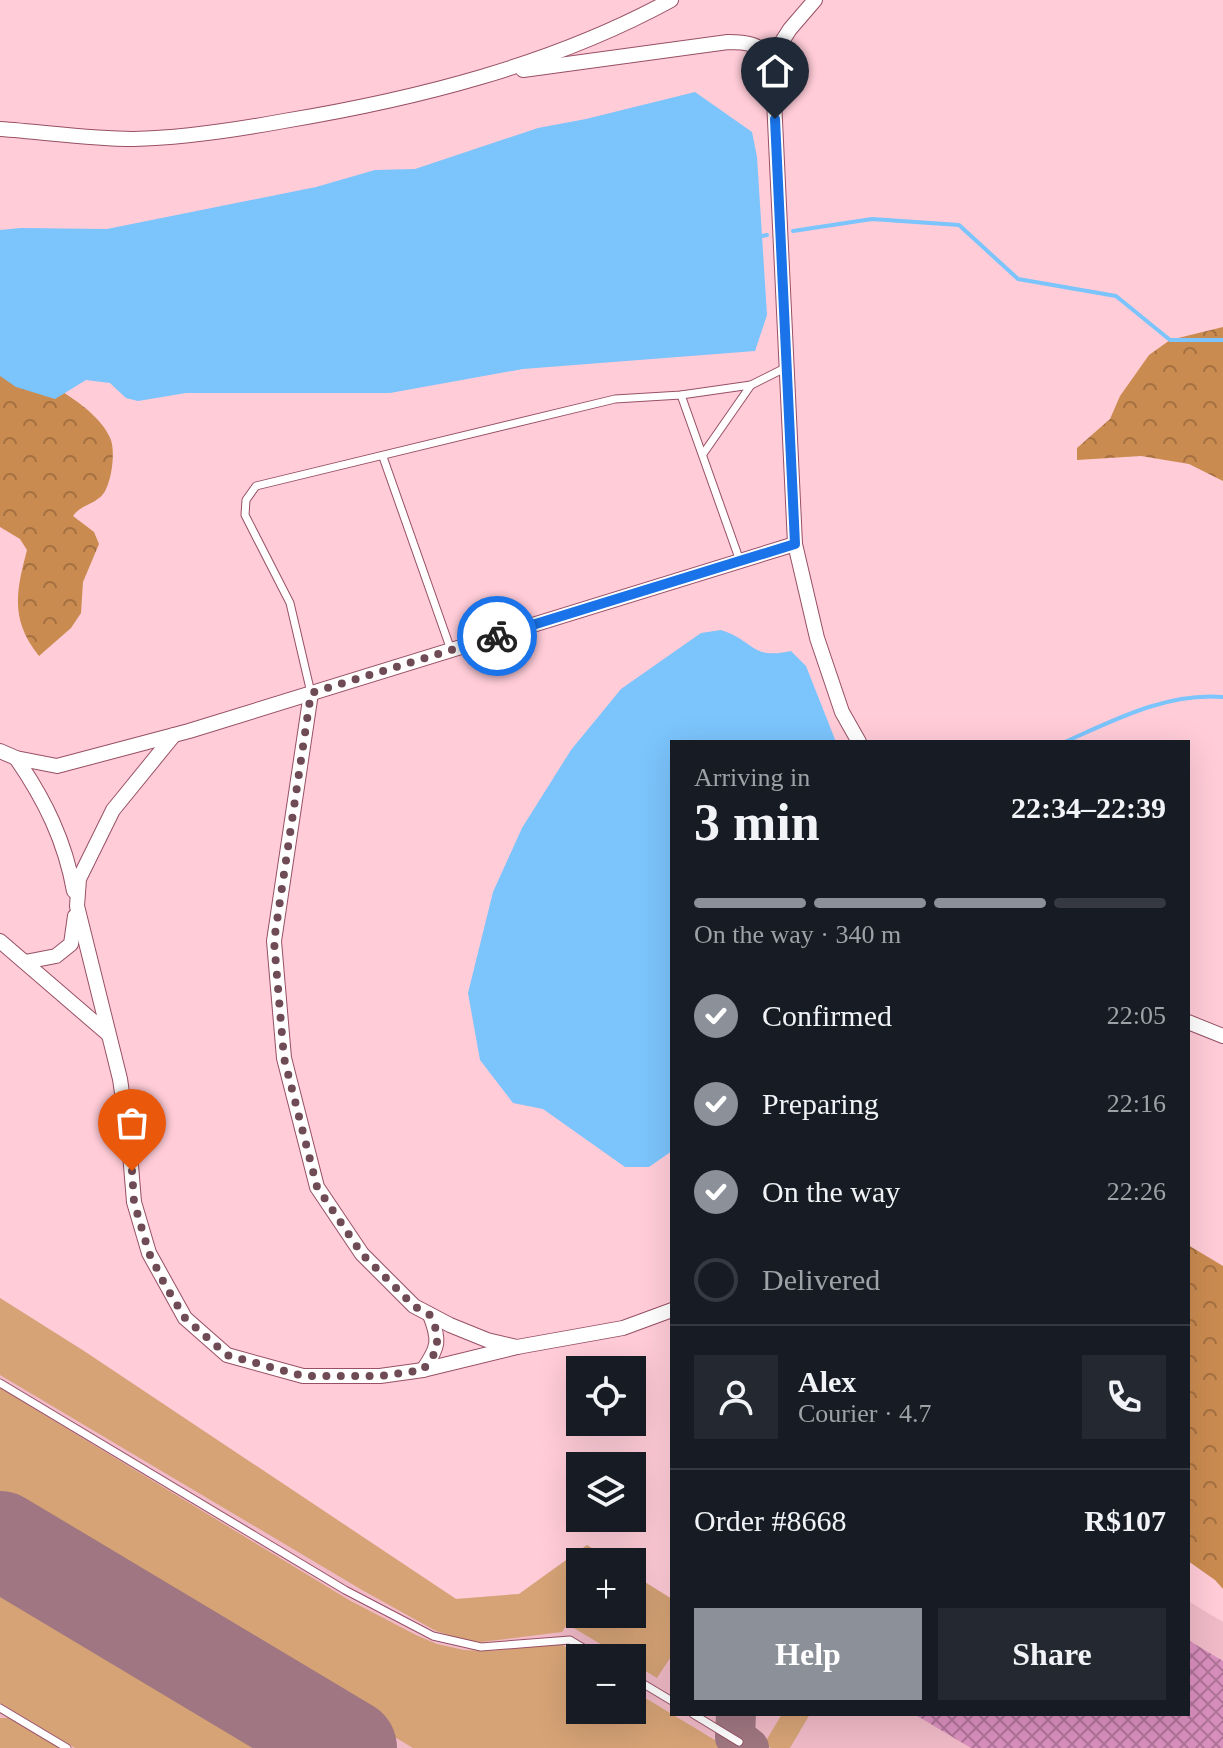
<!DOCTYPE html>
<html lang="en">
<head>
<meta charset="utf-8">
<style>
	:root { --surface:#171b24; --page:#242831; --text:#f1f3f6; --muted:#9ea1a6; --line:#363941; --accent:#8c9099 }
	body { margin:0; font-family:Georgia,serif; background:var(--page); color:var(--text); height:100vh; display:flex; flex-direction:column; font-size:30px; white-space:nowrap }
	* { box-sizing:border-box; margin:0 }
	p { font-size:26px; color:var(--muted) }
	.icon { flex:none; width:44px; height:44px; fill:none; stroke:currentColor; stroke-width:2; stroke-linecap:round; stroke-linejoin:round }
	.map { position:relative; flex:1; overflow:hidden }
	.details { position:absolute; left:670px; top:740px; width:520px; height:976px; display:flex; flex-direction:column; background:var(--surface); border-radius:0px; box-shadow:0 8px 32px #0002 }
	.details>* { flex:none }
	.buttons { position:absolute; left:566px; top:1356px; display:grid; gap:16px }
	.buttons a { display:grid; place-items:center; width:80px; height:80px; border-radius:0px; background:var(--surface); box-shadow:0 8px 32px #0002; font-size:40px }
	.pin { position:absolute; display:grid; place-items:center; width:68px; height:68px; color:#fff; margin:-82px -34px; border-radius:50% 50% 50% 0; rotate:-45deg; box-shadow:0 0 8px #0007 }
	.pin .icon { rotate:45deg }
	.courier { position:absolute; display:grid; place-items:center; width:80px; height:80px; margin:-40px; border:6px solid #1a73e8; border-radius:50%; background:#fff; color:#222; box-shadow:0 2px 10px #0007 }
	.overview em { font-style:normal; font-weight:800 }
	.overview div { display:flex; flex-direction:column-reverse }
	.overview { display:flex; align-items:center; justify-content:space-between; height:136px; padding:0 24px }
	h1 { font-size:52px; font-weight:800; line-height:60px }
	.bar { display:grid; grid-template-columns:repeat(4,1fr); gap:12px 8px; align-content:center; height:96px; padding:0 24px }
	.bar i { height:10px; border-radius:6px; background:var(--line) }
	.bar .current { background:var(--accent) }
	.bar p { grid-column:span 4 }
	.line { display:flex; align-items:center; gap:20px; padding:0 24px; border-top:2px solid var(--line) }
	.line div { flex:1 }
	.round { display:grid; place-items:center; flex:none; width:84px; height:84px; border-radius:0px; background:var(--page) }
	ol { padding:0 24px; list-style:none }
	li { display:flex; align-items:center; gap:24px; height:88px }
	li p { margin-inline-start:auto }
	li .icon { padding:8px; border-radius:50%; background:var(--accent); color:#fff; stroke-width:4 }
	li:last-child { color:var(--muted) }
	li i { width:44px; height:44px; border:4px solid var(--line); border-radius:50% }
	.action { display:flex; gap:16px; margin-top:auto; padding:16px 24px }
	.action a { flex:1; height:92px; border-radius:0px; background:var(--accent); color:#fff; font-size:32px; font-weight:800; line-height:92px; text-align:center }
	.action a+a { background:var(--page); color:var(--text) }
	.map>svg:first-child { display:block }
	.built { fill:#f0bac7; fill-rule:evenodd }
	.grass { fill:#d6a376 }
	.forest { fill:url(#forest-crowns) }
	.water { fill:#7bc4fc }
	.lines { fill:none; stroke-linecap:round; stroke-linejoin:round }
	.stream { stroke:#7bc4fc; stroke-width:4 }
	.taxiway { stroke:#9f7681; stroke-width:40 }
	.runway { stroke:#9f7681; stroke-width:98 }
	.building { fill:url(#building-cross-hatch) }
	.service-casing { stroke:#985065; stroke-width:9 }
	.minor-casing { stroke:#985065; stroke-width:16 }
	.service { stroke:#fff; stroke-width:7 }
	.minor { stroke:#fff; stroke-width:14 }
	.done { stroke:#6f4b55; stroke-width:8; stroke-dasharray:0 14.4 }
	.route { stroke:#1a73e8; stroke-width:10 }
</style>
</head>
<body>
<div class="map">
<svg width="1223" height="1748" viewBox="0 0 1223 1748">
	<defs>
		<pattern id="forest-crowns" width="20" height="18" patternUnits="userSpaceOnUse" patternTransform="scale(2)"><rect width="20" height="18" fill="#ca8b50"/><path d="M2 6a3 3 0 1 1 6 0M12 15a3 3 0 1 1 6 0" fill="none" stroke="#a47041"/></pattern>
		<pattern id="building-cross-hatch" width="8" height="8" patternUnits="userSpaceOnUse" patternTransform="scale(2)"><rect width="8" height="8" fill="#d98fbd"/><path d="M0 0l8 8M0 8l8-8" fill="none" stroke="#b07398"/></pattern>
	</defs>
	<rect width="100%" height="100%" fill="#ffccd8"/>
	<path class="built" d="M 0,1298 L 84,1351 L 456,1599 L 519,1594 L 587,1545 L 613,1562 L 580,1562 L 580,1614 L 632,1614 L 632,1574 L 672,1599 L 672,1714 L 1188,1714 L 1188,1601 L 1223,1622 L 1223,1748 L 0,1748 ZM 580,1658 L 632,1658 L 632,1710 L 580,1710 Z"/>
	<g class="grass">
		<path d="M 0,1298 L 84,1351 L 456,1599 L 519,1594 L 587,1545 L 613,1562 L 580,1562 L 580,1614 L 632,1614 L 632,1574 L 672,1599 L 672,1655 L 657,1678 L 632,1663 L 632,1658 L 624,1658 L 567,1624 L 562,1632 L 482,1642 L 466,1641 L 436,1631 L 362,1590 L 0,1375 Z"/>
		<path d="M 0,1388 L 349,1600 L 416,1635 L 437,1644 L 464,1650 L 488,1651 L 561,1644 L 583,1658 L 580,1658 L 580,1710 L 632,1710 L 632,1690 L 728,1748 L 413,1748 L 0,1501 Z"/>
		<path d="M 0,1581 L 280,1748 L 75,1748 L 0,1703 Z"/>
		<path d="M 782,1714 L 810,1714 L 790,1748 L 771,1748 L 764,1744 Z"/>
		<path d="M 0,1718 L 8,1718 L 59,1748 L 0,1748 Z"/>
	</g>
	<g class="forest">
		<path d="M 1223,327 L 1223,481 L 1189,464 L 1141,456 L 1077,460 L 1077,448 L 1110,419 L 1120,396 L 1149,355 L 1170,340 Z"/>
		<path d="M 0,362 C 32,372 99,406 111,440 C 115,453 112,477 106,489 C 100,504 82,503 73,516 L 94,532 L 99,544 L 83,582 L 81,613 L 71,628 L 39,656 C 10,620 16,592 27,550 L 20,539 L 0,527 Z"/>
		<path d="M 1188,1245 L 1223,1266 L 1223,1589 L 1215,1580 L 1188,1561 Z"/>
	</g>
	<g class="water">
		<path d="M 695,92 L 752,132 L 757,157 L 767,315 L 755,351 L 523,369 L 390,393 L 186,393 L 138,401 L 126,398 L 110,383 L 86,380 L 55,399 L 16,387 L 0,376 L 0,230 L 21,228 L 107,229 L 316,187 L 375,170 L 415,169 L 538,128 L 586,119 Z"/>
		<path d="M 721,630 C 755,641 751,660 791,651 L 806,666 L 836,742 L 672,742 L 672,1151 L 649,1167 L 625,1167 L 543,1109 L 513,1103 L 480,1060 L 468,993 L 493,892 L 522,828 L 571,750 L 621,689 L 701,633 Z"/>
	</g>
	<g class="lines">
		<g class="stream">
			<path d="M 793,231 L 872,219 L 959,225 L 1018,279 L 1116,296 L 1170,340 L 1223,340"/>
			<path d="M 762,236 L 767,235"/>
			<path d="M 1065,742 C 1114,720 1168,692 1223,697"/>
		</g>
		<path class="taxiway" d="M 736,1714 L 735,1737 L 749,1748"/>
		<path class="runway" d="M 0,1540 L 348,1748"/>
	</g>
	<path class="building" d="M 1188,1640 L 1223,1661 L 1223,1748 L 971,1748 L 914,1714 L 1188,1714 Z"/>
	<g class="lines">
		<g class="service-casing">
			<g id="service">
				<path d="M 681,395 L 740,561"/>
				<path d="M 703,454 L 751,385"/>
				<path d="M 383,457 L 451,650"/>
				<path d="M 311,693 L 290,603 L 245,515 L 246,500 L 256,486 L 615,399 L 681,395 L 751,385 L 787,367"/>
				<path d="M 0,1383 L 345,1590 L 433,1636 L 481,1647 L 570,1640 L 600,1658"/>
				<path d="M 632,1677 L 672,1701"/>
				<path d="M 0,1708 L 67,1748"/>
				<path d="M 693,1714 L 739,1742"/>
			</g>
		</g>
		<g class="minor-casing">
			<g id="minor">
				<path d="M 815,0 L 790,29 L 772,57 L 795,544 L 817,638 L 842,712 L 859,742"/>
				<path d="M 523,70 L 728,42 C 747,42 758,44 772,57"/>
				<path d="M 0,129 C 44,132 89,139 133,139 C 184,138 235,130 284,121 C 416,99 552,65 671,0"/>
				<path d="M 311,693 L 274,941 L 284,1058 L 317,1187 L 362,1254 L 414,1306 L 450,1325 L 487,1340 L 517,1347 L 623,1328 L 672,1310"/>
				<path d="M 174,735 L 113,810 L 79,879 L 77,906 L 120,1079 L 129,1141 L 134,1202 L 149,1253 L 185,1318 L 227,1355 L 303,1376 L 380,1376 L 423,1370 L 517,1347"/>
				<path d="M 0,751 L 16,758 L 57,766 L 189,731 L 795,544"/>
				<path d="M 16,758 C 45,800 65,841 74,891"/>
				<path d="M 0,941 L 108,1034"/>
				<path d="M 25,962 L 56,956 L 71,944 L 75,916"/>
				<path d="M 1188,1022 L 1223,1036"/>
				<path d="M 423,1370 C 439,1347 440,1340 430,1315"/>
			</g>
		</g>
		<use href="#service" class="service"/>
		<use href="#minor" class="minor"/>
	</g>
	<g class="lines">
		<path class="done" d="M 132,1171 L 134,1202 L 149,1253 L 165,1285 L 185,1318 L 227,1355 L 303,1376 L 380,1376 L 423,1370 L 437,1350 L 437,1332 L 430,1315 L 414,1306 L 362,1254 L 317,1187 L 284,1058 L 274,941 L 311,693 L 497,636"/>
		<path class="route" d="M 497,636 L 795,544 L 775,119"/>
	</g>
</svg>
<div class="buttons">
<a><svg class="icon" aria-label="locate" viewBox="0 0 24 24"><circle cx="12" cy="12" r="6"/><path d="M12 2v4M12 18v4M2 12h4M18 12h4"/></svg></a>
<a><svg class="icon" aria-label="layers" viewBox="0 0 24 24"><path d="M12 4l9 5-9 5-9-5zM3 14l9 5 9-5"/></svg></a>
<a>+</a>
<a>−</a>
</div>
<div class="pin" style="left:132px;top:1171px;background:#ea580c"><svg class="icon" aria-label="bag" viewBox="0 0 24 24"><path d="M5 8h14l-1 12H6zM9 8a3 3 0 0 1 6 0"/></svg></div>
<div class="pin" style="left:775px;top:119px;background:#1f2937"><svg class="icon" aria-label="home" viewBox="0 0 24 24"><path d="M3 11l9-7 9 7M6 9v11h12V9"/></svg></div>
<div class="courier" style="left:497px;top:636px"><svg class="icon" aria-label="bike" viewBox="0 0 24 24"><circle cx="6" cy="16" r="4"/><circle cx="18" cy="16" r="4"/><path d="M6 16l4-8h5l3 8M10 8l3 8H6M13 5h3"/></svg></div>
<section class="details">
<div class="overview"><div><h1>3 min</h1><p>Arriving in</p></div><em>22:34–22:39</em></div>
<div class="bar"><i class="current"></i><i class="current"></i><i class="current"></i><i></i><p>On the way · 340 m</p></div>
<ol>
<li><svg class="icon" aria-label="check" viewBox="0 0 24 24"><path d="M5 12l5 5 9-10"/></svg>Confirmed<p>22:05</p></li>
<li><svg class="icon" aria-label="check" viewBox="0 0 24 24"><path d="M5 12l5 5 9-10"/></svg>Preparing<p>22:16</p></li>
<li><svg class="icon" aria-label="check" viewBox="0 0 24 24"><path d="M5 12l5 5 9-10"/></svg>On the way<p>22:26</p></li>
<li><i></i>Delivered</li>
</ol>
<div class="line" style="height:144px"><a class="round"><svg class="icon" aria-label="person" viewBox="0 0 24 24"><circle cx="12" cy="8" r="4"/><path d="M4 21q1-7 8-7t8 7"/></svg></a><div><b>Alex</b><p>Courier · 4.7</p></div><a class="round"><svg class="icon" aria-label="phone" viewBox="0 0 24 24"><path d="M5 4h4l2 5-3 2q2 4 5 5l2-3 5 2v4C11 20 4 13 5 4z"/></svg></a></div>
<div class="line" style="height:104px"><div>Order #8668</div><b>R$107</b></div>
<div class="action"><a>Help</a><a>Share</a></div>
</section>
</div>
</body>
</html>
